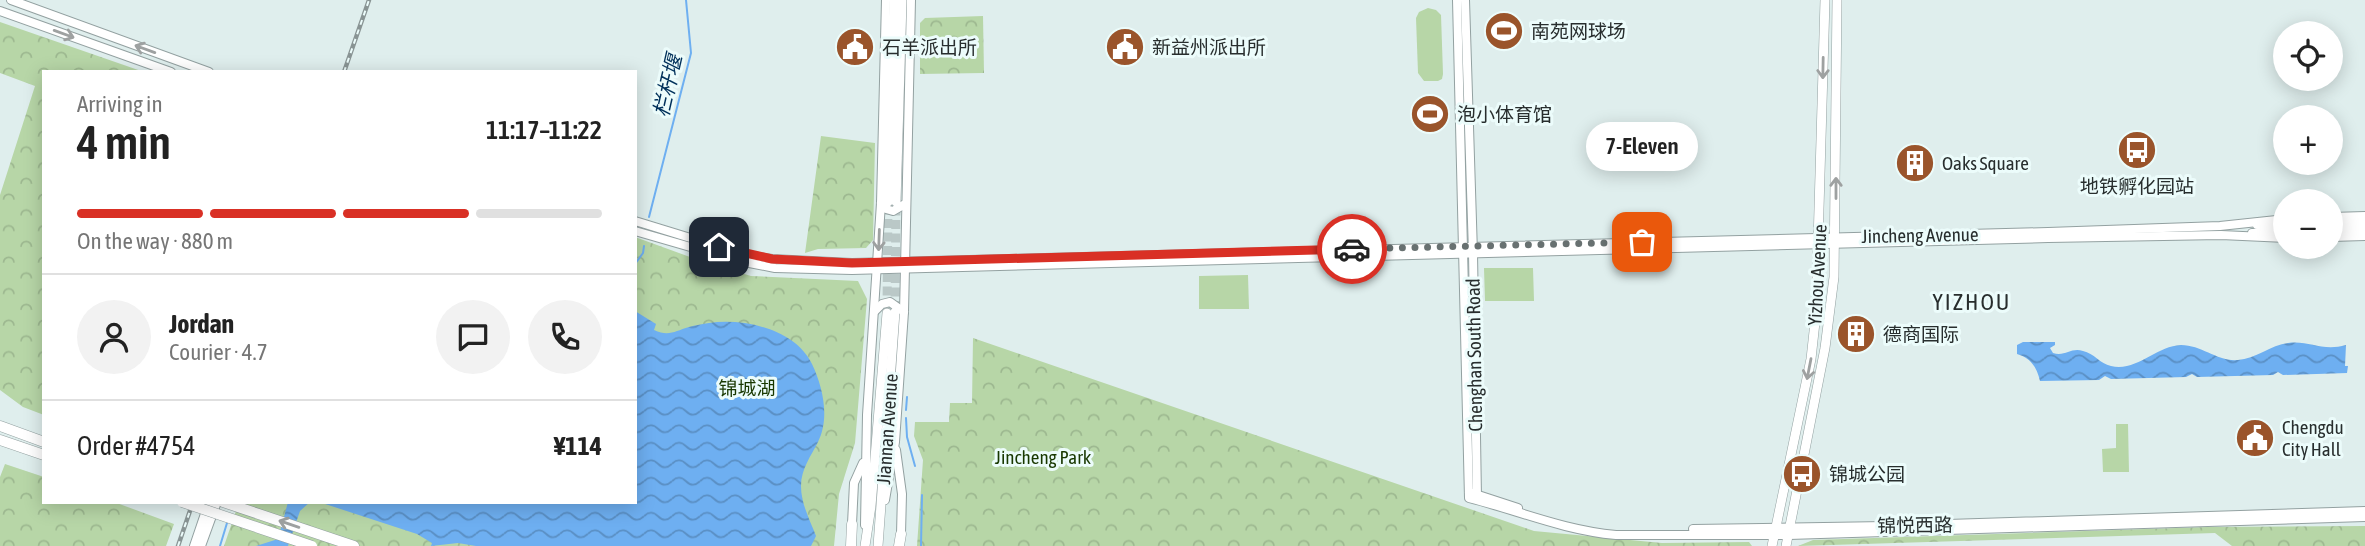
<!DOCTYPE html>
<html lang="en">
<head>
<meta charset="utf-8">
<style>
	:root { --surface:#fff; --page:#f2f2f2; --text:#222; --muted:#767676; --line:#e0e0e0; --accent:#d93025 }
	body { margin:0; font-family:"Asap Condensed","Noto Sans SC",sans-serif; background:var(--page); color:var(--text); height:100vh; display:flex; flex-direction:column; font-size:26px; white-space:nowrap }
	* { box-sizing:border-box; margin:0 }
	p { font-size:23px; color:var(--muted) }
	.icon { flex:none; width:38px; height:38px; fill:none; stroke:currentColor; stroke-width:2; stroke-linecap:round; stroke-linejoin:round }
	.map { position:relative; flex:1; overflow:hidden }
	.sheet { position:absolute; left:42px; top:70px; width:595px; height:434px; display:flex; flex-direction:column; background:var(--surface); border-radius:0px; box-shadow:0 4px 18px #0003 }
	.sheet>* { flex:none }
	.buttons { position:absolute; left:2273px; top:21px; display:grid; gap:14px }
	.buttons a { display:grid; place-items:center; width:70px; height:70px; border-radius:50%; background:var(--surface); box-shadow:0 4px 18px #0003; font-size:35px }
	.pin { position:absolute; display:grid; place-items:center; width:60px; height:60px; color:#fff; margin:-30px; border-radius:14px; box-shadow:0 4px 10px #0006 }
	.courier { position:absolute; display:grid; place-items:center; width:70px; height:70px; margin:-35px; border:5px solid #d93025; border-radius:50%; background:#fff; color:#222; box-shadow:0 2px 9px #0007 }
	.bubble { position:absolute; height:49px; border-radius:24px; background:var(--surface); box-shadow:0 4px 18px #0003; font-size:23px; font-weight:600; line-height:49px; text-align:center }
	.headline em { font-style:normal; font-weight:600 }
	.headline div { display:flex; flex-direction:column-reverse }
	.headline { display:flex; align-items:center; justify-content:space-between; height:119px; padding:0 35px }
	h1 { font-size:46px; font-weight:600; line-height:52px }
	.bar { display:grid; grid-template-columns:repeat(4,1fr); gap:10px 7px; align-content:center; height:84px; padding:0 35px }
	.bar i { height:9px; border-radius:5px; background:var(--line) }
	.bar .selected { background:var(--accent) }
	.bar p { grid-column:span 4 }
	.line { display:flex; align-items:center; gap:18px; padding:0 35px; border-top:2px solid var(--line) }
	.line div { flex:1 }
	.round { display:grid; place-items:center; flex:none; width:74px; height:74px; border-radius:37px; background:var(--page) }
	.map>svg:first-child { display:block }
	.grass { fill:#b7d6a7 }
	.park { fill:url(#park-crowns) }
	.water { fill:url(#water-waves) }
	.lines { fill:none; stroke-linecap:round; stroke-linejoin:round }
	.stream { stroke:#6eaff1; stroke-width:2 }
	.trunk-tunnel { stroke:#bac8c7; stroke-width:9; stroke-dasharray:9 4.5; stroke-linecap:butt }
	.secondary-casing { stroke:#93a1a1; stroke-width:10 }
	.primary-casing { stroke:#93a1a1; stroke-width:10 }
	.trunk-casing { stroke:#93a1a1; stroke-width:10 }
	.motorway-casing { stroke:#93a1a1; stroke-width:11 }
	.secondary { stroke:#fff; stroke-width:8 }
	.primary { stroke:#fff; stroke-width:9 }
	.trunk { stroke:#fff; stroke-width:9 }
	.motorway { stroke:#fff; stroke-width:10 }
	.rail-casing { stroke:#899494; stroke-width:4.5 }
	.rail { stroke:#ecfcfb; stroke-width:2; stroke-dasharray:5; stroke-linecap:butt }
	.motorway-bridge-casing { stroke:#93a1a1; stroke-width:11; stroke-linecap:butt }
	.motorway-bridge { stroke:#fff; stroke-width:10 }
	.oneway { stroke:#9ea1a1 }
	.done { stroke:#687171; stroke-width:7; stroke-dasharray:0 12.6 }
	.route { stroke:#d93025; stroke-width:9 }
	.labels { text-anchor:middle; stroke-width:6; stroke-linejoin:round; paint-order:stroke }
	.poi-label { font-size:19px; fill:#282e2e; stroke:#ecfcfb; text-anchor:start }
	.street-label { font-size:19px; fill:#282e2e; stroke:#ecfcfb }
	.park-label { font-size:19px; fill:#183800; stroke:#ecfcfb }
	.water-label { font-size:21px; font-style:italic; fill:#00305a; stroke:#ecfcfb }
	.quarter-label { font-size:23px; letter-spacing:2px; fill:#282e2e; stroke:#ecfcfb }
</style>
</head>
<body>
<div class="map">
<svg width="2365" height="546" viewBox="0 0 2365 546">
	<defs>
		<pattern id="park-crowns" width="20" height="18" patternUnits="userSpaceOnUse" patternTransform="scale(1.75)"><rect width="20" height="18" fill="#b7d6a7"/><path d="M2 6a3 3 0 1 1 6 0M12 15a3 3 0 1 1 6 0" fill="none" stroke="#9db890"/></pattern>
		<pattern id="water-waves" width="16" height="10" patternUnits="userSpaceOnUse" patternTransform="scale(1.75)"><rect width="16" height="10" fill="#6eaff1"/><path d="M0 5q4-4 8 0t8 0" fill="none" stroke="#5a8fc4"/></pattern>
	</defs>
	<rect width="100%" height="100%" fill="#dfeeed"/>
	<g class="grass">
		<path d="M 1428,8 L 1436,10 L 1441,15 L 1443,74 L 1442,79 L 1438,81 L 1424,81 L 1418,73 L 1416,18 L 1419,12 Z"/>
		<path d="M 1517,17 L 1518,44 L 1491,45 L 1490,18 Z"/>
		<path d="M 1484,268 L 1533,268 L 1534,301 L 1485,301 Z"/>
		<path d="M 1248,275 L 1249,309 L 1199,309 L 1199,276 Z"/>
		<path d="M 2116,424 L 2128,424 L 2129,472 L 2103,472 L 2102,449 L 2116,448 Z"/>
	</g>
	<g class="park">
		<path d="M 983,16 L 984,73 L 920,74 L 920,23 L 925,18 Z"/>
		<path d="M 0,22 L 144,72 L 44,72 L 44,415 L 23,407 L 0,390 L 0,195 L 35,86 L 0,73 Z"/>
		<path d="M 821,136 L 875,143 L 873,240 L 866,248 L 818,249 L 805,253 Z"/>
		<path d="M 635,237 L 701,261 L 751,276 L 858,281 L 867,299 L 855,443 L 839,494 L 834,546 L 224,546 L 239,502 L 635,502 Z"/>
		<path d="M 973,338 L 1534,531 L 1662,543 L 1749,542 L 1752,546 L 917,546 L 923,460 L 914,436 L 915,422 L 949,422 L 950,403 L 972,403 Z"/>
		<path d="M 5,464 L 44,477 L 44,502 L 114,502 L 174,524 L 166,546 L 0,546 L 0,477 Z"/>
		<path d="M 2365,526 L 2365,546 L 2232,546 L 2215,533 L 1798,546 L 1813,540 L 2207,527 Z"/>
	</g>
	<g class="water">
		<path d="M 635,311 L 656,324 L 654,330 C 669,337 675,331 689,327 C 695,325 703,324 709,323 C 744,318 795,329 812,364 C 823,387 830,418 818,442 C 811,456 801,469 801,486 C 801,504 810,520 816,536 L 811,546 L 476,546 L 458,543 L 431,546 L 432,543 L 417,534 L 319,502 L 635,502 Z"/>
		<path d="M 2055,342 L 2055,345 L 2050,348 L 2053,353 C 2065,357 2071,347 2083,351 C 2094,353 2100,364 2111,366 C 2137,372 2156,346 2181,345 C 2202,345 2218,362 2238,360 C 2255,359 2271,345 2288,343 C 2309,340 2322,352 2346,345 L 2345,366 L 2348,366 L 2347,373 L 2283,375 L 2278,372 L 2273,375 L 2197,377 L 2192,374 L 2186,377 L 2111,379 L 2105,376 L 2099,380 L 2040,381 C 2037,368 2031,358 2017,354 L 2017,345 L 2023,342 Z"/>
		<path d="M 288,502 L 310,502 L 300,511 L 288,546 L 256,546 L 278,539 Z"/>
	</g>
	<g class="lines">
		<g class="stream">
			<path d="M 649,217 L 691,53 L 686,0"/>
			<path d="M 635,264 L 643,253 L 644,246"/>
			<path d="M 906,410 L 907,397"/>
			<path d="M 906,418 L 907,437 L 915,466"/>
			<path d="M 220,546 L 227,523"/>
			<path d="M 921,546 L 922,495"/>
		</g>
		<g class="trunk-tunnel">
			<path d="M 887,309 L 888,204"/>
			<path d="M 895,310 L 896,202"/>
		</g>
		<g class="secondary-casing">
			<g id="secondary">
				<path d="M 11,0 L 209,72"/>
				<path d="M 1457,0 L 1469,498 C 1520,511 1563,530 1616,535 L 1789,535 L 2365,517"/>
				<path d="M 1465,0 L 1473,253 L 1477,497"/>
				<path d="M 0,11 L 171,72"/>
				<path d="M 881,203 L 886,209 L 893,211 L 905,204"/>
				<path d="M 2331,217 L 2365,216"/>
				<path d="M 635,221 L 746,255 L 772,259 L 852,263 L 2048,232 L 2220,226 L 2286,219"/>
				<path d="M 2331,224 L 2364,224"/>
				<path d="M 2257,225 L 2286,225"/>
				<path d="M 635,231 L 739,261 L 775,268 L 852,270 L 2048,238 L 2221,235 L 2286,238"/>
				<path d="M 2331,231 L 2364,231"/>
				<path d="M 2252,233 L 2286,232"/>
				<path d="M 2331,237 L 2365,236"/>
				<path d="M 875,311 L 882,304 L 890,302 L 904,312"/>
				<path d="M 896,450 L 902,494 L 901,534"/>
				<path d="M 1469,492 L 1518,508"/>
				<path d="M 885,500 L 895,442 L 904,312 L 911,0"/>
				<path d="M 852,524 L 854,483 L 863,463"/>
				<path d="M 865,525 L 867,415 L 881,203 L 886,0"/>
				<path d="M 1693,529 L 1885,526 L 2365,511"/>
				<path d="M 194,546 L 209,502"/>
				<path d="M 201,546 L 217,502"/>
			</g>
		</g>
		<g class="primary-casing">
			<g id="primary">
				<path d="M 1772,546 L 1811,359 L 1816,313 L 1825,0"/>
				<path d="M 1786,546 L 1825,348 L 1834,277 L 1837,0"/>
			</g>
		</g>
		<g class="trunk-casing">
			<g id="trunk">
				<path d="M 888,202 L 894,0"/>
				<path d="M 896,202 L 902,0"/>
				<path d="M 865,546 L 871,506 L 887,313"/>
				<path d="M 878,546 L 895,312"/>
			</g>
		</g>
		<g class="motorway-casing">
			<g id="motorway">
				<path d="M 0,426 L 44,442"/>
				<path d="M 0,440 L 44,455"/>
				<path d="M 223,502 L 354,546"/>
				<path d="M 851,546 L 852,524"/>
				<path d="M 899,546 L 901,534"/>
			</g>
		</g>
		<use href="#secondary" class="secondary"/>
		<use href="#primary" class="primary"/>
		<use href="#trunk" class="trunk"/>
		<use href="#motorway" class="motorway"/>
		<g class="rail-casing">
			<g id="rail">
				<path d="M 344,72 L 369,0"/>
				<path d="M 178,546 L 193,502"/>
			</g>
		</g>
		<use href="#rail" class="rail"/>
		<g class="motorway-bridge-casing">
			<path id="motorway-bridge" d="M 182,502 L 312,546"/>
		</g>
		<use href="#motorway-bridge" class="motorway-bridge"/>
	</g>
	<defs><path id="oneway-shaft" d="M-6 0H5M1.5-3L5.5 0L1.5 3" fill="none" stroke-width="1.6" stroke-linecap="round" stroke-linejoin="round" transform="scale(1.75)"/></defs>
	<g class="oneway">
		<use href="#oneway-shaft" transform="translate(64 34) rotate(20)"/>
		<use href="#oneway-shaft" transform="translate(145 49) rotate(-160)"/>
		<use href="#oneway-shaft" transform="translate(1823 68) rotate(91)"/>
		<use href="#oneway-shaft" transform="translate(1836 188) rotate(-90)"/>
		<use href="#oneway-shaft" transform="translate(879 240) rotate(92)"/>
		<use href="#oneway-shaft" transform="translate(1809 369) rotate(101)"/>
		<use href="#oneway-shaft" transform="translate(289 524) rotate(-161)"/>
	</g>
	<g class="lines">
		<path class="done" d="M 1352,249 L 1642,242"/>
		<path class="route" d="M 719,247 L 772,259 L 852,263 L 1352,249"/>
	</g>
	<defs>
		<g id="stadium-disc" transform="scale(2.0125)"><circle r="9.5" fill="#9a542b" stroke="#ecfcfb"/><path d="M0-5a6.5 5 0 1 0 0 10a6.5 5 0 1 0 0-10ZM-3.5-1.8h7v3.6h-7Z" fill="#fff"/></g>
		<g id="civic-disc" transform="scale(2.0125)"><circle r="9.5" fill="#9a542b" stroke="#ecfcfb"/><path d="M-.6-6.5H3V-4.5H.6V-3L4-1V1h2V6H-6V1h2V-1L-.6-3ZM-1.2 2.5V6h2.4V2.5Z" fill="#fff"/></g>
		<g id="bus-disc" transform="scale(2.0125)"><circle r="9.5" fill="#9a542b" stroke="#ecfcfb"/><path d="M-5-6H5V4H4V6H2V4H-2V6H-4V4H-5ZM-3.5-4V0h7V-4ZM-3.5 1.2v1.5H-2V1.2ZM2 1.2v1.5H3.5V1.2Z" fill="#fff"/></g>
		<g id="building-disc" transform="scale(2.0125)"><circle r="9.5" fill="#9a542b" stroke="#ecfcfb"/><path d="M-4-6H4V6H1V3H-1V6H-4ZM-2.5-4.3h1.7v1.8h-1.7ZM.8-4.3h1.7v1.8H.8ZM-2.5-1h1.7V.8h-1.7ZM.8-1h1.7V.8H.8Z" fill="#fff"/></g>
	</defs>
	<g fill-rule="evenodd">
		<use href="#stadium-disc" x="1504" y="31"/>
		<use href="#civic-disc" x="855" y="47"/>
		<use href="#civic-disc" x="1125" y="47"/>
		<use href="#stadium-disc" x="1430" y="114"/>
		<use href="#bus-disc" x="2137" y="150"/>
		<use href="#building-disc" x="1915" y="163"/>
		<use href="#building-disc" x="1856" y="334"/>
		<use href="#civic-disc" x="2255" y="438"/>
		<use href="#bus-disc" x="1802" y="474"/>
	</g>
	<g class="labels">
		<g class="poi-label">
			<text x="1531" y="38">南苑网球场</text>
			<text x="882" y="54">石羊派出所</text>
			<text x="1152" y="54">新益州派出所</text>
			<text x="1457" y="121">泡小体育馆</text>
			<text x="1942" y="170">Oaks Square</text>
			<text x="2137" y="193" text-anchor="middle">地铁孵化园站</text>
			<text x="1883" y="341">德商国际</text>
			<text x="2282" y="434">Chengdu<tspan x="2282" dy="22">City Hall</tspan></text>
			<text x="1829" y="481">锦城公园</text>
		</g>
		<g class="street-label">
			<text transform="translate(1920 235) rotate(-1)" y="7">Jincheng Avenue</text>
			<text transform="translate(1817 275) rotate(-87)" y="7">Yizhou Avenue</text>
			<text transform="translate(1474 355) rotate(-91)" y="7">Chenghan South Road</text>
			<text transform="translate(887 429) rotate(-86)" y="7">Jiannan Avenue</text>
			<text transform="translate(1915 525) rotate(-1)" y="7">锦悦西路</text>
		</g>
		<g class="park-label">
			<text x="747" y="395">锦城湖</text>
			<text x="1043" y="464">Jincheng Park</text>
		</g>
		<g class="water-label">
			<text transform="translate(668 86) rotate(-77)" y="7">栏杆堰</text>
		</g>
		<g class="quarter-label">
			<text x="1972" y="310">YIZHOU</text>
		</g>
	</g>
</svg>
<div class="buttons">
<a><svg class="icon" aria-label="locate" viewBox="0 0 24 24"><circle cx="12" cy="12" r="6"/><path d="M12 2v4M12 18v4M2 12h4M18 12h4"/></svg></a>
<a>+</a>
<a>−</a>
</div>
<div class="pin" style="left:1642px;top:242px;background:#ea580c"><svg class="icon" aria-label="bag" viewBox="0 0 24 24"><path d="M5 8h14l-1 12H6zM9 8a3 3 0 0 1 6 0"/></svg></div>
<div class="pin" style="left:719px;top:247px;background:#1f2937"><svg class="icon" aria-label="home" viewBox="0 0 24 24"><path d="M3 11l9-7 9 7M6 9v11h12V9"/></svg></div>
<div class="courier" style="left:1352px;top:249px"><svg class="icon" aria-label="car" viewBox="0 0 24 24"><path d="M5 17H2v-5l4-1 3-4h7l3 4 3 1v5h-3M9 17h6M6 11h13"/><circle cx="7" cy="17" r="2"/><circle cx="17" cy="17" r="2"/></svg></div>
<div class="bubble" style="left:1586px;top:122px;width:112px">7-Eleven</div>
<section class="sheet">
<div class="headline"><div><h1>4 min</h1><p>Arriving in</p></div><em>11:17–11:22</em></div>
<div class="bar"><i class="selected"></i><i class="selected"></i><i class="selected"></i><i></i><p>On the way · 880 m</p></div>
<div class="line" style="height:126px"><a class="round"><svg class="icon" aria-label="person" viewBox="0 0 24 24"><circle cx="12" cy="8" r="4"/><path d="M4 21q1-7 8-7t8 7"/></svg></a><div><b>Jordan</b><p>Courier · 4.7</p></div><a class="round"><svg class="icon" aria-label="chat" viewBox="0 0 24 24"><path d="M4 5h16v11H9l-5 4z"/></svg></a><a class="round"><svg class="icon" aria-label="phone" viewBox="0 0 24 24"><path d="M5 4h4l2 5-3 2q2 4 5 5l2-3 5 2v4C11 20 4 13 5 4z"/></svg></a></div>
<div class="line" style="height:91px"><div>Order #4754</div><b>¥114</b></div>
</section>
</div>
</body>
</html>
